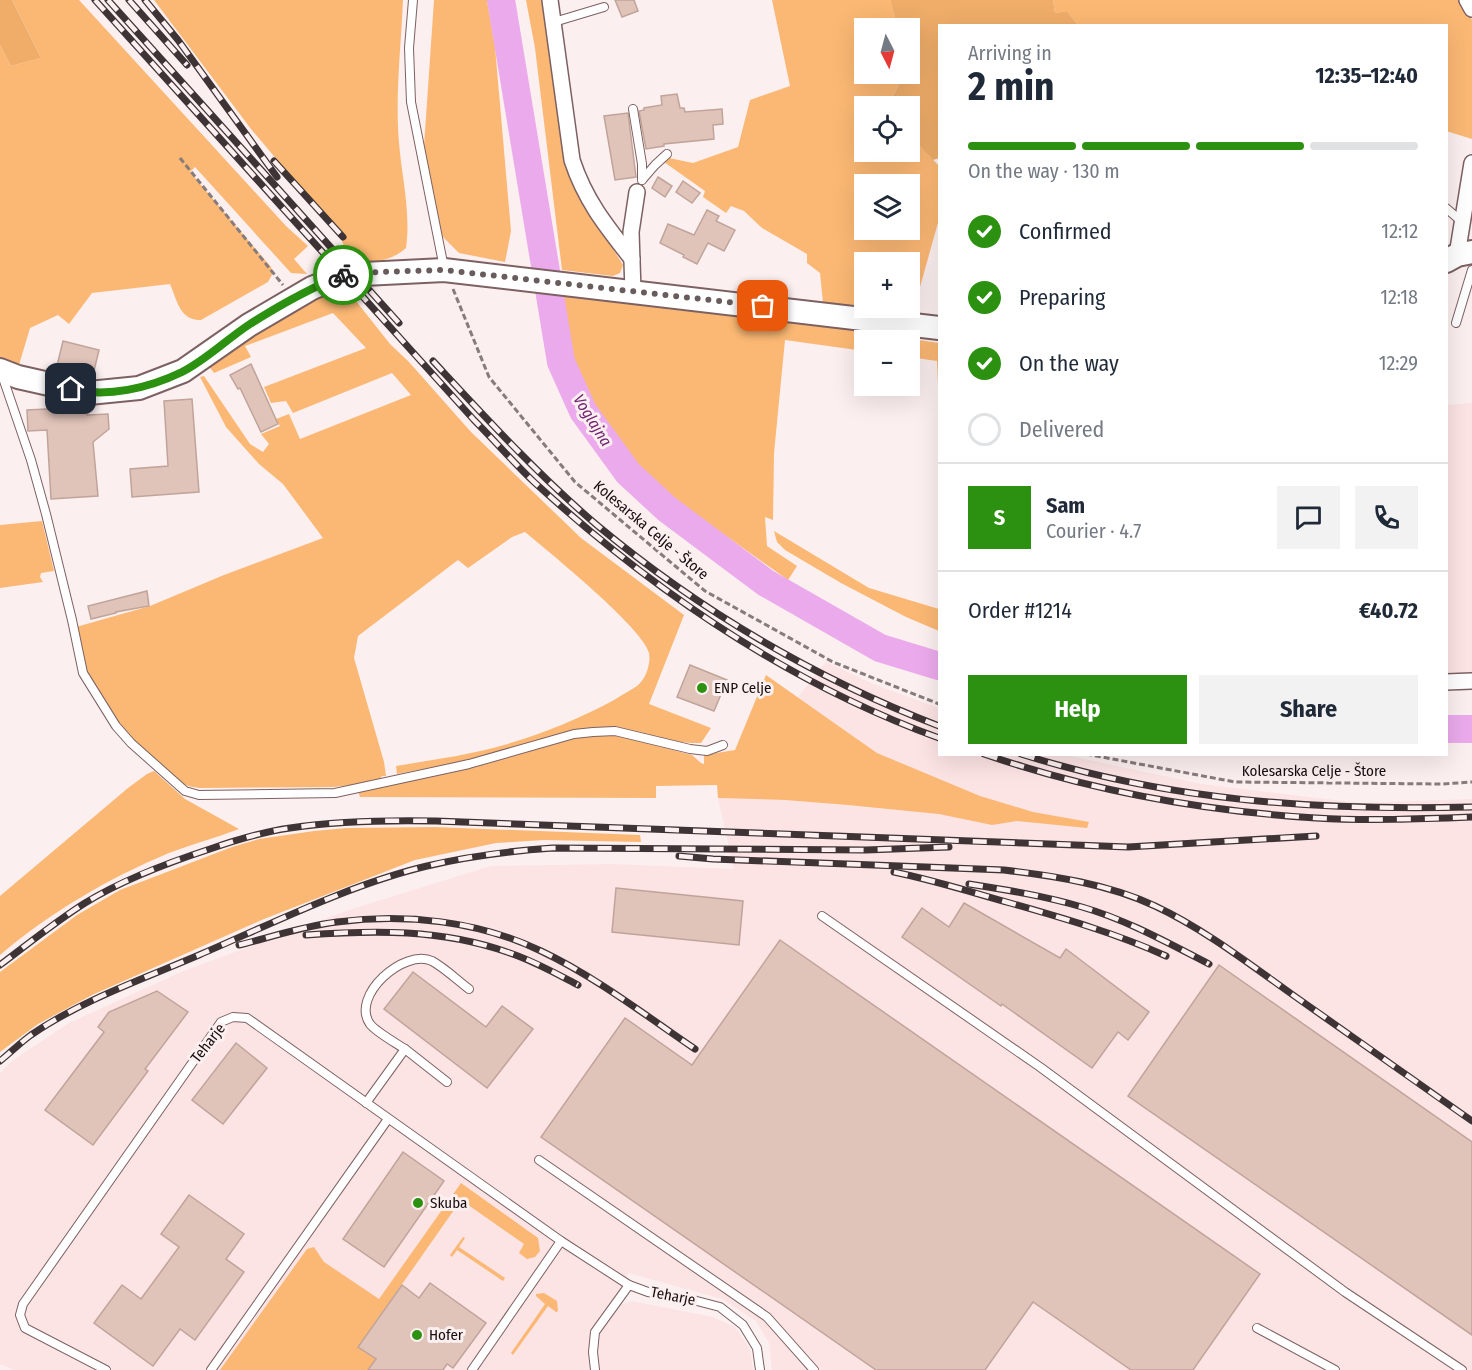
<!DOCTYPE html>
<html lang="en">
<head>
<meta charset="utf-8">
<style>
	:root { --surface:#fff; --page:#f2f2f3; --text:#1f2937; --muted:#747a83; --line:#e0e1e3; --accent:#2c9111 }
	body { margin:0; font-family:"Fira Sans Condensed",sans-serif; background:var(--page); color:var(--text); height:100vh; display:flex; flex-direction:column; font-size:22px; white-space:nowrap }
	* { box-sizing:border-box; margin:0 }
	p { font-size:20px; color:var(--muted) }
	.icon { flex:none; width:33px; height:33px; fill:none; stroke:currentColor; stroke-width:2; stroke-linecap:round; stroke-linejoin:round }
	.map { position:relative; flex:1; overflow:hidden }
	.drawer { position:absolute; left:938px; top:24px; width:510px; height:732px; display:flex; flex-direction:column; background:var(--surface); border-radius:0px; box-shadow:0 6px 24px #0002 }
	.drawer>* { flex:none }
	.needle { width:39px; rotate:174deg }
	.controls { position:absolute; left:854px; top:18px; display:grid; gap:12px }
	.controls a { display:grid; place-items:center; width:66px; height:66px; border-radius:0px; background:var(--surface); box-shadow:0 6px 24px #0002; font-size:30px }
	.pin { position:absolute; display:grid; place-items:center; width:51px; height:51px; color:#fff; margin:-26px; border-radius:12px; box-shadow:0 3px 9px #0006 }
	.courier { position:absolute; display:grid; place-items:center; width:60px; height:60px; margin:-30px; border:4px solid #2c9111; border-radius:50%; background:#fff; color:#222; box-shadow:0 2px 8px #0007 }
	.overview em { font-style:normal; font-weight:700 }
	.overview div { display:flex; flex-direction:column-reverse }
	.overview { display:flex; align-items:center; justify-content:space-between; height:102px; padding:0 30px }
	h1 { font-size:39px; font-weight:700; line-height:45px }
	.bar { display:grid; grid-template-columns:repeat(4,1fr); gap:9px 6px; align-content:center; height:72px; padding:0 30px }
	.bar i { height:8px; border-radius:4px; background:var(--line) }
	.bar .active { background:var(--accent) }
	.bar p { grid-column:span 4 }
	.line { display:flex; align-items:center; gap:15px; padding:0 30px; border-top:2px solid var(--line) }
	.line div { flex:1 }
	.round { display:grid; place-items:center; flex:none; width:63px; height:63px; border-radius:0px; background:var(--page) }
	ol { padding:0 30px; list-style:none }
	li { display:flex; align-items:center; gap:18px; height:66px }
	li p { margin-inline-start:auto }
	li .icon { padding:6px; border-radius:50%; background:var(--accent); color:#fff; stroke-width:4 }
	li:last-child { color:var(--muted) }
	li i { width:33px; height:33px; border:3px solid var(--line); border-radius:50% }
	.button { display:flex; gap:12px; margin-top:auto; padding:12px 30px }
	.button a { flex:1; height:69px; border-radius:0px; background:var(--accent); color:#fff; font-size:24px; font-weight:700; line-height:69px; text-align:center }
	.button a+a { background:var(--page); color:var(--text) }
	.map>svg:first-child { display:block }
	.built { fill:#fce3e4 }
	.green { fill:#fbb874; fill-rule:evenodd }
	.forest { fill:#efad69 }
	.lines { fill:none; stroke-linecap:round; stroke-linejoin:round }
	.river { stroke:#ebaaec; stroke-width:28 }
	.building { fill:#e0c3b9; stroke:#c0a49a; stroke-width:1.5 }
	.lane-casing { stroke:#7d6162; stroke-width:10 }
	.street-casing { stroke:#7d6162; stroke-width:18 }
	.secondary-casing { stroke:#7d6162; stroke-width:26 }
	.path { stroke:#877b7c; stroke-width:3; stroke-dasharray:6 3; stroke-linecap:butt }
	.lane { stroke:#fff; stroke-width:8 }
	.street { stroke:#fff; stroke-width:15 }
	.secondary { stroke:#fff; stroke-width:22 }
	.rail-casing { stroke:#3f3435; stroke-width:7 }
	.rail { stroke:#fcefef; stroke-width:4.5; stroke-dasharray:14; stroke-linecap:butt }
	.done { stroke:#685c5d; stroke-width:6; stroke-dasharray:0 10.8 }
	.route { stroke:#2c9111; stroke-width:8 }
	.poi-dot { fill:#2c9111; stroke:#fcefef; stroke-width:2 }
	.labels { text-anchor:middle; stroke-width:6; stroke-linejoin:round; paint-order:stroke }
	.street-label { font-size:15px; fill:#180d0e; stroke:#fcefef }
	.poi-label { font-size:15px; fill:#180d0e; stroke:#fcefef; text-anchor:start }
	.water-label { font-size:16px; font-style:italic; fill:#712674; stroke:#fcefef }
</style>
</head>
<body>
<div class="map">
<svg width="1472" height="1370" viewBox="0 0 1472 1370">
	<rect width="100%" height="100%" fill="#fcefef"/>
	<g class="built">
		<path d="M 1472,403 L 1472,672 L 1446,673 L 1446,405 Z"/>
		<path d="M 826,662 L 873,684 L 939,708 L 939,754 L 1066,755 L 1201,784 L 1359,803 L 1472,799 L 1472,1370 L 772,1370 L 769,1343 L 756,1321 L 722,1299 L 628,1273 L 620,1305 L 632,1301 L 713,1317 L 735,1327 L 750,1349 L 753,1370 L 15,1370 L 0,1364 L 0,1073 L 13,1060 L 69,1023 L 181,972 L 352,909 L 491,866 L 613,864 L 734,869 L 718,798 L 785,800 L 909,811 L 915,769 L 877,753 L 798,697 Z"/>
	</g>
	<g class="green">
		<path d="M 12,0 L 79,0 L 286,226 L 308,246 L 294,259 L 307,274 L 291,273 L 195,167 L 190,172 L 271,267 L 273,273 L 268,282 L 201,320 C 180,321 177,300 170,284 L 92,293 L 69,324 L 58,315 L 30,328 L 19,365 L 0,359 L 0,45 L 11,66 L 41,58 Z"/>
		<path d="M 154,0 L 403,0 C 401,48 395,95 399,143 C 402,178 411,213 406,248 C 390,262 373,262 352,264 L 338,232 L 251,129 Z"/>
		<path d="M 434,0 L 487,0 L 495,47 L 511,231 L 505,262 L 459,253 L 444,238 L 433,223 L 430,212 L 424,146 Z"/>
		<path d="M 526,0 L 545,0 L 591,213 L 623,265 L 620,273 L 613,276 L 562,270 L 535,48 Z"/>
		<path d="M 772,0 L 890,0 L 898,28 L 864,28 L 864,74 L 900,74 C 900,90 891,95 890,106 L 864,106 L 864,152 L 909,152 L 909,135 L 939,166 L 939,219 L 920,287 L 920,308 L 913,315 L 823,303 L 820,273 L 807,263 L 807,254 L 762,228 L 744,211 L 731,206 L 726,213 L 703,197 L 705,191 L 664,162 L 669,158 L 693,163 L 738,147 L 750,100 L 790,86 ZM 864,184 L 909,184 L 909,230 L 864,230 ZM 864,262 L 909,262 L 909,308 L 864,308 Z"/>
		<path d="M 1053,0 L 1463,0 L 1472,20 L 1472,139 L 1446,131 L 1446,26 L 1078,25 L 1067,11 L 1055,13 Z"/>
		<path d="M 333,291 L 356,301 L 390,344 L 409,362 L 471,432 L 581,538 L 684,615 L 649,704 L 711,728 L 701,743 C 664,744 629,725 592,728 C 562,730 533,744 504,751 C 469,761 433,767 397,774 L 396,766 C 432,760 469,755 504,745 C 542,734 579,719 614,700 C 621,695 630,691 637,686 C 646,679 651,664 649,653 C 643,628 549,552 525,532 L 512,537 L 468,568 L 458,560 L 358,636 L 354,658 L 384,762 L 386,776 L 382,776 L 378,782 L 333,787 L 200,788 C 195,787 190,787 186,785 C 157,774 104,709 91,680 C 83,663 80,645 76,627 L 150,606 L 224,575 L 323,538 L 283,484 L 259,464 L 226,427 L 200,377 L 204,376 L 250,444 L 263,452 L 269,444 L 261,434 L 280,426 L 276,419 L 289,414 L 300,439 L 411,395 L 392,373 L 293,413 L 286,401 L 271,403 L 264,387 L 366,348 L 333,313 L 245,346 L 251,357 L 214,373 L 208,365 L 308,300 Z"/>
		<path d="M 562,294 L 667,304 L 668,309 L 687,311 L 689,306 L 939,343 L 939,405 L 937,361 L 909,357 L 909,340 L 864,340 L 864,351 L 785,340 L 774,453 L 773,520 L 765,517 L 767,546 L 797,566 L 788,580 L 663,491 C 629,463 589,403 574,362 C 565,340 564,317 562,294 Z"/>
		<path d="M 42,521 L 54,571 L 41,573 L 40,577 L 43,582 L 0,588 L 0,525 Z"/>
		<path d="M 774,531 L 869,588 L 939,609 L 939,631 L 906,617 L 841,583 L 785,550 L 777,542 Z"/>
		<path d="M 766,675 L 877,753 L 980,796 L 1033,812 L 1089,822 L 1087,828 L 1017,821 L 992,825 L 939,814 L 847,805 L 785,800 L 718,798 L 717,785 L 656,786 L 656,798 L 360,797 L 358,791 L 495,761 L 575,737 L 611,735 L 633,739 L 692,755 L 701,763 L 704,764 L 704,755 L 735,750 Z"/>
		<path d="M 154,771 L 185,799 L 239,829 C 216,838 192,844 169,853 C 107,879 51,912 0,955 L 0,896 L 128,788 L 147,774 Z"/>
		<path d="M 434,827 L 640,835 L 641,842 L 544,840 L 496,843 L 415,860 L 264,919 L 92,995 L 38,1024 L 0,1052 L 0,972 L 77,915 L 120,890 L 232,847 L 259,839 L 314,831 L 347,828 Z"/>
		<path d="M 461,1183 L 538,1238 L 540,1251 L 535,1257 L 527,1259 L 519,1253 L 524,1244 L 461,1200 L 358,1347 L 376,1359 L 368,1370 L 220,1370 L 307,1249 L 314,1247 L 324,1262 L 379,1299 Z"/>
		<path d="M 463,1237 L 465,1238 L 459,1247 L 505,1278 L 503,1281 L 457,1250 L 452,1257 L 450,1255 Z"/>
		<path d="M 544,1293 L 557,1301 L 558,1311 L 556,1312 L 548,1306 L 513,1355 L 511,1353 L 545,1304 L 536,1296 L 536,1294 Z"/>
	</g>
	<g class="forest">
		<path d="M 0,0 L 12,0 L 41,58 L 11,66 L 0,45 Z"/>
		<path d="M 890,0 L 1053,0 L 1055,13 L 1067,11 L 1078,25 L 939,26 L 939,158 L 933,160 L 909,135 L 909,106 L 890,106 C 891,95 900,90 900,74 L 909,74 L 909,28 L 898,28 Z"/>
	</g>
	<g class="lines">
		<g class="river">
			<path d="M 501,0 L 561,362 L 583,411 L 628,473 L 667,509 L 766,583 L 880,648 L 939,666"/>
			<path d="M 1446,729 L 1472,729"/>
		</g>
	</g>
	<g class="building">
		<path d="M 615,0 L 634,0 L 638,11 L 622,17 Z"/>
		<path d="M 677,94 L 680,108 L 684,108 L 685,112 L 722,109 L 723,124 L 713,125 L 714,139 L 664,144 L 664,146 L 646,149 L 639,111 L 644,110 L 644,108 L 662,105 L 661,96 Z"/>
		<path d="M 628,113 L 636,177 L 615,180 L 604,116 Z"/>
		<path d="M 658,177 L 672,186 L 665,197 L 652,188 Z"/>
		<path d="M 683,181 L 700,193 L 692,203 L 676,192 Z"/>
		<path d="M 707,210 L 719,216 L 716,221 L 735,230 L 724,251 L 708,243 L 697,264 L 683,257 L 684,255 L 660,243 L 668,224 L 694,235 Z"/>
		<path d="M 63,341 L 99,350 L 92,379 L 56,370 Z"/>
		<path d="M 251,364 L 278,424 L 261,432 L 240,388 L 238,389 L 230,375 Z"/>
		<path d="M 192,399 L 199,492 L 132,497 L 130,469 L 168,466 L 164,401 Z"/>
		<path d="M 86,407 L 87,415 L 108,414 L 109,429 L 93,442 L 98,496 L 51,499 L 47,430 L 28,431 L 27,410 Z"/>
		<path d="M 147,591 L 149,606 L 116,612 L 116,613 L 91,619 L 88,606 Z"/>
		<path d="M 690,665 L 727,680 L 714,711 L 677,697 Z"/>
		<path d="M 616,888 L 743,901 L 739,945 L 612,932 Z"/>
		<path d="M 964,903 L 1060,958 L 1066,949 L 1149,1012 L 1128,1040 L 1118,1032 L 1092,1068 L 1002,1004 L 1001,1006 L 902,937 L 922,908 L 949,927 Z"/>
		<path d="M 780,940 L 1260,1274 L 1193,1370 L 1131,1370 L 1033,1302 L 985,1370 L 876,1370 L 541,1137 L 625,1018 L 692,1065 Z"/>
		<path d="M 1219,965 L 1472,1142 L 1472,1335 L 1128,1096 Z"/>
		<path d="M 413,972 L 486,1027 L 502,1006 L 533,1029 L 487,1088 L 384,1009 Z"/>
		<path d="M 157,991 L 188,1012 L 145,1069 L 148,1071 L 93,1145 L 45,1110 L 104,1032 L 98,1027 L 109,1012 Z"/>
		<path d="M 236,1043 L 267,1068 L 223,1124 L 192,1100 Z"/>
		<path d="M 403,1152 L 444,1181 L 384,1267 L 343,1239 Z"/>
		<path d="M 189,1195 L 244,1234 L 226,1259 L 244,1272 L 195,1340 L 180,1329 L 153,1366 L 94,1323 L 122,1285 L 141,1299 L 179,1247 L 161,1234 Z"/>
		<path d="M 430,1283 L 486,1323 L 453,1368 L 447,1364 L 443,1370 L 368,1370 L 376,1359 L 358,1347 L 402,1285 L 419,1298 Z"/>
	</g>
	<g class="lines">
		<g class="lane-casing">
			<g id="lane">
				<path d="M 413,0 L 409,48 L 411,102 L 444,268"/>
				<path d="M 554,22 L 604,7"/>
				<path d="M 633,109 L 642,164 L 642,180"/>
				<path d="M 642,180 L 655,165 L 667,154"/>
				<path d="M 1446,208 L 1461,221"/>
				<path d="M 1456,323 L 1472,270"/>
				<path d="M 2,375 L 31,460 L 46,514 L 72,620 L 83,673 L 116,726 L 131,743 L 185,791 L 199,795 L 335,793 L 469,764 L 574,734 L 593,732 L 615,731 L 690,749 L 707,751 L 723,745"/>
				<path d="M 822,916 L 1040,1067 L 1345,1292 L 1462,1370"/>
				<path d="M 405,1049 L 447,1082"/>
				<path d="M 366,1103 L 405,1049 C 396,1043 376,1032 370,1024 C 350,996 404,948 432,961 C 445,968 458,981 469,989"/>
				<path d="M 539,1160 L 767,1317 L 814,1370"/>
				<path d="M 1257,1328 L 1335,1370"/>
				<path d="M 106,1370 L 25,1328 L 20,1315 L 23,1304 L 221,1022 L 233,1017 L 247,1018 L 561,1241 L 629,1285 L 648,1292 L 693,1300 L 720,1307 L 743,1325 L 757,1348 L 760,1370"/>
				<path d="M 211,1370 L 388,1119"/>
				<path d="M 472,1370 L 561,1241"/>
				<path d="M 595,1370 L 593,1352 L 595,1332 L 629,1285"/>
			</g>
		</g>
		<g class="street-casing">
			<g id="street">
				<path d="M 550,0 L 572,160 C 585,200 606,226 632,259"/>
				<path d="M 1467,0 L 1472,9"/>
				<path d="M 1457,255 L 1472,163"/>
				<path d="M 633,291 L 631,232 L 637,192"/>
				<path d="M 1446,682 L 1472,681"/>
			</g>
		</g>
		<g class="secondary-casing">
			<g id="secondary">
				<path d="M 1446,261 L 1457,255 L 1472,252"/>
				<path d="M 0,370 L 18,377 L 89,393 L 139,388 L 183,371 L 249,325 L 312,288 L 344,275 L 444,270 L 939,328"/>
			</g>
		</g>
		<g class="path">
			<path d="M 180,158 L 283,285"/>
			<path d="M 453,289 L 489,377 L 575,482 L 705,591 L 833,662 L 939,704"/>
			<path d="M 1086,754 L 1235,782 L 1442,784 L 1472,782"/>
		</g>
		<use href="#lane" class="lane"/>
		<use href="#street" class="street"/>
		<use href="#secondary" class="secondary"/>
		<g class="rail-casing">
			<g id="rail">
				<path d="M 95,0 L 474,420 C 494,440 513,462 534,482 C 652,590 788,683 939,738"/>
				<path d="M 108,0 L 399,323"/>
				<path d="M 129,0 L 187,65"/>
				<path d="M 145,0 L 178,40 L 277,177"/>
				<path d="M 274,161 L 343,237"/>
				<path d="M 433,361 C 486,418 539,476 598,526 C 699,610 816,679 939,726"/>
				<path d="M 984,754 C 1091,791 1204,811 1316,818 C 1368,821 1420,819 1472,817"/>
				<path d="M 1021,754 C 1170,801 1317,811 1472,807"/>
				<path d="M 679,856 L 713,859 L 1004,870 C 1055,876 1108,884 1155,906 C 1204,929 1248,963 1293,995 C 1353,1037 1412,1079 1472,1121"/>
				<path d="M 894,872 C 933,880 971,892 1010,903 C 1063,918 1115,933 1166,956"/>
				<path d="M 969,884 C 1007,890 1045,896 1082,907 C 1127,920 1168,943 1209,964"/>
				<path d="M 306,935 C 374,930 441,929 507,952 C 532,960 555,973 578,985"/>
				<path d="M 239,945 C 271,937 304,926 337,922 C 405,913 479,921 541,951 C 596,977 645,1015 695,1049"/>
				<path d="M 0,965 C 28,944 55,922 85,903 C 124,879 167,863 210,849 C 236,840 262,832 290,828 C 338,821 387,820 436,821 L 1128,847 L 1316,836"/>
				<path d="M 0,1061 C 10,1053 20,1043 31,1035 C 82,1000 143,979 199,955 C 271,924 351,884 427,866 C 469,856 510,851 553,848 L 866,850 L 949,847"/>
			</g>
		</g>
		<use href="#rail" class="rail"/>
	</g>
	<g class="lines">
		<path class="done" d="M 343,275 L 378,272 L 444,270 L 763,306"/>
		<path class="route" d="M 71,389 C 107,398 149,388 182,372 C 206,360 227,339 250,324 C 280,305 310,288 343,275"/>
	</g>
	<g class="poi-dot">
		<circle cx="702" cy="688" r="6"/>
		<circle cx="418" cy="1203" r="6"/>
		<circle cx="417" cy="1335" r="6"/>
	</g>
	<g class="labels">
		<g class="street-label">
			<text transform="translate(651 530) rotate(40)" y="5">Kolesarska Celje - Štore</text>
			<text x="1314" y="776">Kolesarska Celje - Štore</text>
			<text transform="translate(208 1043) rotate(-52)" y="5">Teharje</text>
			<text transform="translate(673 1296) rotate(11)" y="5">Teharje</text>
		</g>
		<g class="poi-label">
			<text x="714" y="693">ENP Celje</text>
			<text x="430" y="1208">Skuba</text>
			<text x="429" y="1340">Hofer</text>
		</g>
		<g class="water-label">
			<text transform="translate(593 420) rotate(58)" y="6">Voglajna</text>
		</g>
	</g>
</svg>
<div class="controls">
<a><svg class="needle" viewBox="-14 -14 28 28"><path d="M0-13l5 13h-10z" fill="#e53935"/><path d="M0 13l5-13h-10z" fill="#747a83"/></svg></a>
<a><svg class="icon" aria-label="locate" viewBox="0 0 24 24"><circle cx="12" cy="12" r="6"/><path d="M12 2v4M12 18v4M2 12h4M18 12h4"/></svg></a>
<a><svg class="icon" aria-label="layers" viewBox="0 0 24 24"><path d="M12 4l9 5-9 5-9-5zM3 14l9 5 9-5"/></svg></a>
<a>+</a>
<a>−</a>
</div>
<div class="pin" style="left:763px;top:306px;background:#ea580c"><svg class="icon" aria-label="bag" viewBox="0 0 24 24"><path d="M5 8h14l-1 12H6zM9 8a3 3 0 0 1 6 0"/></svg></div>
<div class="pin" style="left:71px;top:389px;background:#1f2937"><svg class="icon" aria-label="home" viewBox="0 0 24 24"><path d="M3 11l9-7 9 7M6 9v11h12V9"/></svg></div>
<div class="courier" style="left:343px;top:275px"><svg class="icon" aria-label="bike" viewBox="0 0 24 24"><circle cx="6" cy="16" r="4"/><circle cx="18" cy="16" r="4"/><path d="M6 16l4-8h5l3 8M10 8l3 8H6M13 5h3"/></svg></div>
<section class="drawer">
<div class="overview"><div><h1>2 min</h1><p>Arriving in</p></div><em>12:35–12:40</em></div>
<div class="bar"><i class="active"></i><i class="active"></i><i class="active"></i><i></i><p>On the way · 130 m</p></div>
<ol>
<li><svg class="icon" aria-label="check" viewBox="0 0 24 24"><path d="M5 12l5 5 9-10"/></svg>Confirmed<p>12:12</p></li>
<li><svg class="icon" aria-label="check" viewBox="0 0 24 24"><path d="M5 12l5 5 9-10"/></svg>Preparing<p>12:18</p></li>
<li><svg class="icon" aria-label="check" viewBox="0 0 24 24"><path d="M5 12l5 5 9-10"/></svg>On the way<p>12:29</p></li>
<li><i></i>Delivered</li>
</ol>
<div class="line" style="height:108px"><b class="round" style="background:var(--accent);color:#fff">S</b><div><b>Sam</b><p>Courier · 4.7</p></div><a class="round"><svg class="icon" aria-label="chat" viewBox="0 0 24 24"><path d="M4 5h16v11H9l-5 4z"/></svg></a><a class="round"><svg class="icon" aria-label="phone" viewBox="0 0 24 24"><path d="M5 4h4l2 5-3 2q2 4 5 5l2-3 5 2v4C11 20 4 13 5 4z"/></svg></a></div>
<div class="line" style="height:78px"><div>Order #1214</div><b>€40.72</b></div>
<div class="button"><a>Help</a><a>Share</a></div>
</section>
</div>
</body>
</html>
